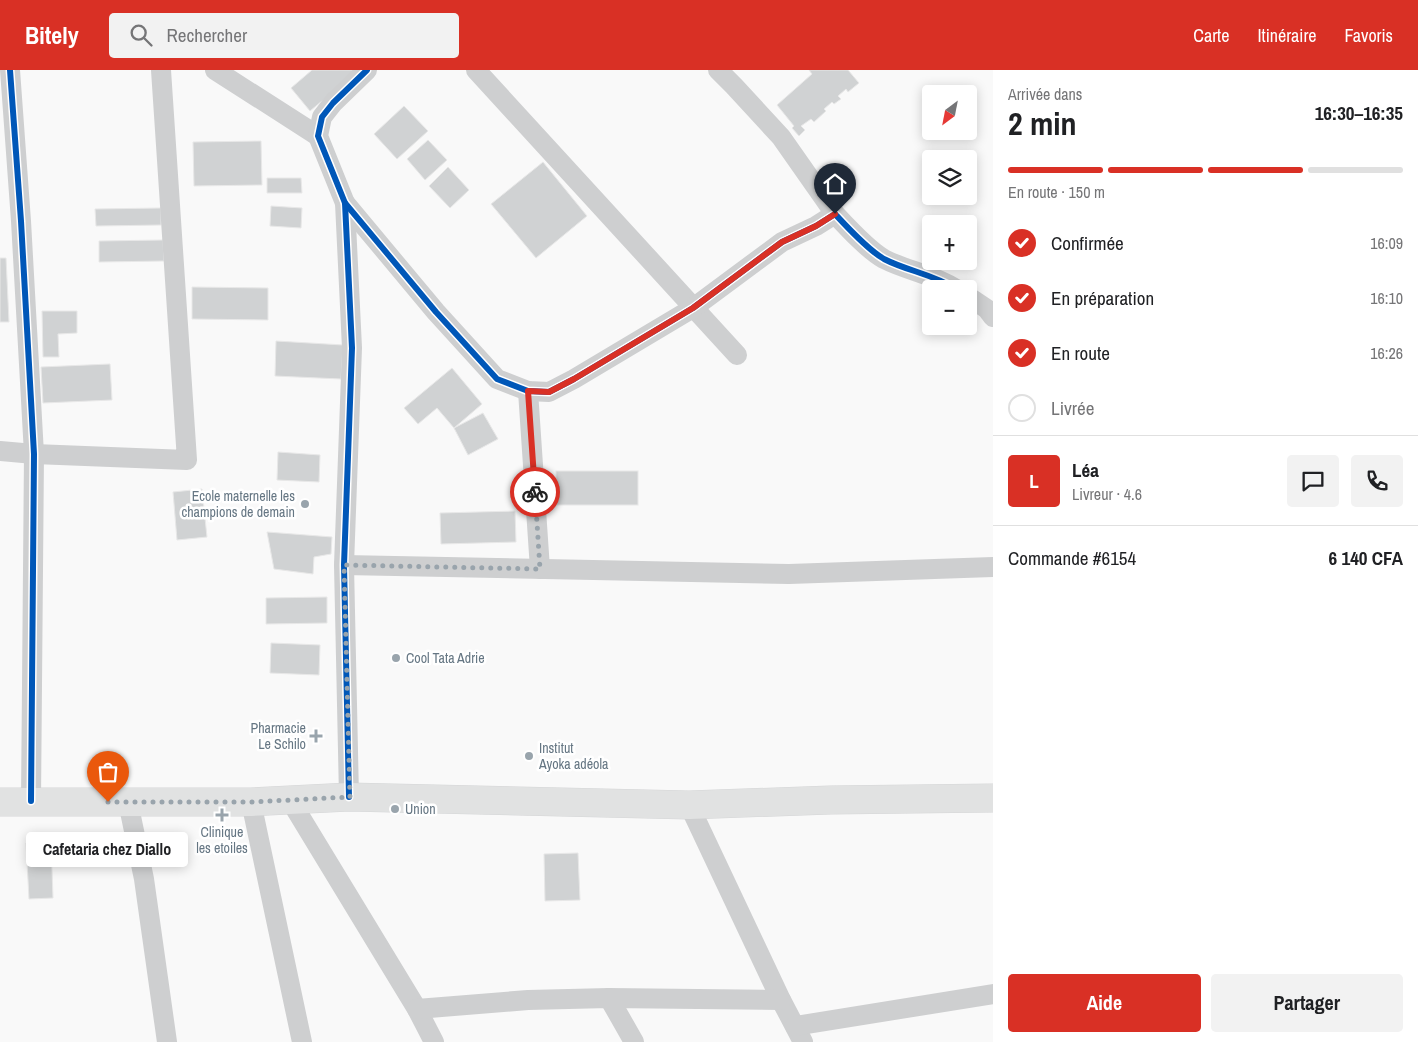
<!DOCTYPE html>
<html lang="fr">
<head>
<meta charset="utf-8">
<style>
	:root { --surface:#fff; --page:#f2f2f2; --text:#202124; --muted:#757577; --line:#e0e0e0; --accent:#d93025 }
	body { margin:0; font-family:"Archivo Narrow",sans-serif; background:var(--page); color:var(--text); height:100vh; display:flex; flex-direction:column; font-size:19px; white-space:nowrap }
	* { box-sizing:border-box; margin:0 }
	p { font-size:16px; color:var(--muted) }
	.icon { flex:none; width:28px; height:28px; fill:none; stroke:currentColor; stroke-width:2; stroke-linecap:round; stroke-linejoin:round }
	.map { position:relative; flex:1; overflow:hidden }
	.sheet { display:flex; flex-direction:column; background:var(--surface); width:425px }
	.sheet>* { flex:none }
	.needle { width:32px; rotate:212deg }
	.buttons { position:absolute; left:922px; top:15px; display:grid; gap:10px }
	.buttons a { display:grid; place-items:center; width:55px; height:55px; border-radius:5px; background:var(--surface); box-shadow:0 2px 12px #0003; font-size:25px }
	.pin { position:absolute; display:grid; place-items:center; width:42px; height:42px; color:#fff; margin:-51px -21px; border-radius:50% 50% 50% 0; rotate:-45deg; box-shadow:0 0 5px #0007 }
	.pin .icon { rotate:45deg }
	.courier { position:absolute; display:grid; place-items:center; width:50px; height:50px; margin:-25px; border:4px solid #d93025; border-radius:50%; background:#fff; color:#222; box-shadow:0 1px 6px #0007 }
	.bubble { position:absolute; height:35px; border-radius:5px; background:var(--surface); box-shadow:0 2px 12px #0003; font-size:16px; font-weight:700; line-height:35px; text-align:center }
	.overview em { font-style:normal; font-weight:700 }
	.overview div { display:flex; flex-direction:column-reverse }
	.overview { display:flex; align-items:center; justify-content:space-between; height:85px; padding:0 15px }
	h1 { font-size:32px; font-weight:700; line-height:38px }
	.bar { display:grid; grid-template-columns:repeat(4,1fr); gap:8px 5px; align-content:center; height:60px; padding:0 15px }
	.bar i { height:6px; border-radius:4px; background:var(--line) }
	.bar .current { background:var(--accent) }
	.bar p { grid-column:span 4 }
	.line { display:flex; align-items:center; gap:12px; padding:0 15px; border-top:1px solid var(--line) }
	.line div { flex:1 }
	.round { display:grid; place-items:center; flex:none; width:52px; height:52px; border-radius:5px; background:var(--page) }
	ol { padding:0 15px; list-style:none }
	li { display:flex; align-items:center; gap:15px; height:55px }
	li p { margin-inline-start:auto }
	li .icon { padding:5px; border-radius:50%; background:var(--accent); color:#fff; stroke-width:4 }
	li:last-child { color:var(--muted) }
	li i { width:28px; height:28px; border:2px solid var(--line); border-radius:50% }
	.action { display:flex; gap:10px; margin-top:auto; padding:10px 15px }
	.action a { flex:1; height:58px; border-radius:5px; background:var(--accent); color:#fff; font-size:20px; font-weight:700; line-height:58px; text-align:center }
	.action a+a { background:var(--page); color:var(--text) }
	header { display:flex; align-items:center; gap:30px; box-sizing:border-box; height:70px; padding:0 25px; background:var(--accent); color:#fff }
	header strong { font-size:24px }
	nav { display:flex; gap:28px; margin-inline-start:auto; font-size:18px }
	.search { width:350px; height:45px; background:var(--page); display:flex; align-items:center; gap:12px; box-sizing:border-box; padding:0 18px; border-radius:5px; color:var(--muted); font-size:19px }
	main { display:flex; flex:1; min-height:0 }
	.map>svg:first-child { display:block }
	.building { fill:#d0d2d3; stroke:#e8e8e8 }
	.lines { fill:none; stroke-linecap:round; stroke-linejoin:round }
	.secondary-casing { stroke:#d5d6d7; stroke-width:29 }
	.minor { stroke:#cecfd0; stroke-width:20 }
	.secondary { stroke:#e1e2e2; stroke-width:28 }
	.cycleway-casing { stroke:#fff; stroke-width:9 }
	.cycleway { stroke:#0057b8; stroke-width:6 }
	.done { stroke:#99a4ac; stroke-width:5; stroke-dasharray:0 9 }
	.route { stroke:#d93025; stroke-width:6 }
	.poi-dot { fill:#99a4ac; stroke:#fff; stroke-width:2 }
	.labels { text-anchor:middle; stroke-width:5; stroke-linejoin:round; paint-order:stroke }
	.poi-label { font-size:14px; fill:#657683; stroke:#fff; text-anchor:start }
</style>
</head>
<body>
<header>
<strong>Bitely</strong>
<div class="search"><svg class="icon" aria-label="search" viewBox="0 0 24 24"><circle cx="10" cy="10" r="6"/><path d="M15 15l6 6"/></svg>Rechercher</div>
<nav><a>Carte</a><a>Itinéraire</a><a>Favoris</a></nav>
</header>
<main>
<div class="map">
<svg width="993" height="972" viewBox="0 0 993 972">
	<rect width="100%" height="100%" fill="#f9f9f9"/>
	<g class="building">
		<path d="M 312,0 L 359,0 L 310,41 L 291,18 Z"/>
		<path d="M 809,0 L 848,0 L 859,13 L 848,22 L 846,19 L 838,26 L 841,29 L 834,34 L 832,32 L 824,39 L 826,41 L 814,52 L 811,49 L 801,56 L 805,60 L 799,66 L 792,58 L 794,56 L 777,35 L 812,4 Z"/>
		<path d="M 404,36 L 428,61 L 397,89 L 374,64 Z"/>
		<path d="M 428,70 L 447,90 L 425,110 L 407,89 Z"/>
		<path d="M 261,71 L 262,115 L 194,116 L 193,72 Z"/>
		<path d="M 543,92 L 587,146 L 536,188 L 491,134 Z"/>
		<path d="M 448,97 L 469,120 L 450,138 L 429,116 Z"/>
		<path d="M 267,108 L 301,108 L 302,123 L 267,123 Z"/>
		<path d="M 271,136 L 302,138 L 301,158 L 270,156 Z"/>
		<path d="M 161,138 L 161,155 L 96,156 L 95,139 Z"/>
		<path d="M 163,170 L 164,191 L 99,192 L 99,171 Z"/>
		<path d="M 0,188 L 6,188 L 9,252 L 0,252 Z"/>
		<path d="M 192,217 L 268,218 L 268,250 L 192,249 Z"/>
		<path d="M 42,241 L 77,241 L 77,263 L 58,264 L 59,287 L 43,287 Z"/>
		<path d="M 276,271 L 343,275 L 341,309 L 275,306 Z"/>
		<path d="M 110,294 L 112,330 L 43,333 L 41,297 Z"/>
		<path d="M 452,298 L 482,334 L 454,358 L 437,338 L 418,354 L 404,338 Z"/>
		<path d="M 483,343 L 498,369 L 468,385 L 454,358 Z"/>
		<path d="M 278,382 L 320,385 L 319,412 L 277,410 Z"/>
		<rect x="556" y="401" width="82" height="34"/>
		<path d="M 202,419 L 207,467 L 177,470 L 173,422 Z"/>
		<path d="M 515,441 L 516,472 L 441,474 L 440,443 Z"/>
		<path d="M 267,462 L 332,467 L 331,484 L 314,487 L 313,504 L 274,499 Z"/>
		<path d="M 327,527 L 327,553 L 266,554 L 266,528 Z"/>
		<path d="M 271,573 L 320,575 L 319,605 L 270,603 Z"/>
		<path d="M 51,772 L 53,828 L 29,829 L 26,773 Z"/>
		<path d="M 578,783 L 580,830 L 545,831 L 544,784 Z"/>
	</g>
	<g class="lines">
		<g class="secondary-casing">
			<path id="secondary" d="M 0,732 L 251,732 L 349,727 L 689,735 L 830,730 L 993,728"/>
		</g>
		<g class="minor">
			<path d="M 10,0 L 21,151 L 34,384 L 31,731"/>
			<path d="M 215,0 L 318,66"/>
			<path d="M 476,0 L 737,285"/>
			<path d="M 718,0 L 734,16 L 781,67 L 835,144"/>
			<path d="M 345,133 L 436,242 L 497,309 L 528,321 L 549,322 L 574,309 L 693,238 L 782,172 L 816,156 L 835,144 C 848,158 868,180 884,189 C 907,201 933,204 956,219"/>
			<path d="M 969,227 L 987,239 L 993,247"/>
			<path d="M 528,321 L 540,499"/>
			<path d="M 0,381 L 34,384 L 187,390 L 161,0"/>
			<path d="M 344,495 L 789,504 L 993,497"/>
			<path d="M 349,727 L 344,495 L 352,278 L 345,133 L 318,66 L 322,47 L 333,33 L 367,0"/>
			<path d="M 290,730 L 417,939 L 434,972"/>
			<path d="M 128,732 L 144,809 L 167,972"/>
			<path d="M 251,732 L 302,972"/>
			<path d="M 689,735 L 781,930 L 803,972"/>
			<path d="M 609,928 L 634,972"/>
			<path d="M 417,939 L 528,930 L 609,928 L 781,930"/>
			<path d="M 795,956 L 993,924"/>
		</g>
		<use href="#secondary" class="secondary"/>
		<g class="cycleway-casing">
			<g id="cycleway">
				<path d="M 10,0 L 21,151 L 34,384 L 31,731"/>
				<path d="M 345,133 L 436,242 L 497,309 L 528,321 L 549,322 L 574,309 L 693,238 L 782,172 L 816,156 L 835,144 C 848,158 868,180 884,189 C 907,201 933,204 956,219"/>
				<path d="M 349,727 L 344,495 L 352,278 L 345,133 L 318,66 L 322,47 L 333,33 L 367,0"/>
			</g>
		</g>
		<use href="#cycleway" class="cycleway"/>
	</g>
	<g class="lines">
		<path class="done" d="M 108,732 L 251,732 L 350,727 L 344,495 L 540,499 L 535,422"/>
		<path class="route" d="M 535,422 L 528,321 L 549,322 L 574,309 L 693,238 L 782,172 L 816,156 L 835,144"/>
	</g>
	<g class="poi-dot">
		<circle cx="305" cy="434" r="5"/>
		<circle cx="396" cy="588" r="5"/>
		<path d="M313.5 658.5h5v5h5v5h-5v5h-5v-5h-5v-5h5z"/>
		<circle cx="529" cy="686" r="5"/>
		<circle cx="395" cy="739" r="5"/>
		<path d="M219.5 737.5h5v5h5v5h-5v5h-5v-5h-5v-5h5z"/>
	</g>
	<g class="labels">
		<g class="poi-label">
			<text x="295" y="431" text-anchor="end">Ecole maternelle les<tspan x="295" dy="16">champions de demain</tspan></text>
			<text x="406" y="593">Cool Tata Adrie</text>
			<text x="306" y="663" text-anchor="end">Pharmacie<tspan x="306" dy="16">Le Schilo</tspan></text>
			<text x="539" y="683">Institut<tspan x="539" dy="16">Ayoka adéola</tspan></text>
			<text x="405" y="744">Union</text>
			<text x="222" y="767" text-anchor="middle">Clinique<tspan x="222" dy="16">les etoiles</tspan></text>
		</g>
	</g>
</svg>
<div class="buttons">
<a><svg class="needle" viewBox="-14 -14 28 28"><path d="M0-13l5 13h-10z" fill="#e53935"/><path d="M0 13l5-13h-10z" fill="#757577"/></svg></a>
<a><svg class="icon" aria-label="layers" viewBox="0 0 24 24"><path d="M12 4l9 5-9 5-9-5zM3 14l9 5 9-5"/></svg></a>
<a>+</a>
<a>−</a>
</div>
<div class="pin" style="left:108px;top:732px;background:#ea580c"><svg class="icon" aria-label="bag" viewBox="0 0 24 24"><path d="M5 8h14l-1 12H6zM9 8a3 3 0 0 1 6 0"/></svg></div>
<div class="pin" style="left:835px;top:144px;background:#1f2937"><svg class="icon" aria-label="home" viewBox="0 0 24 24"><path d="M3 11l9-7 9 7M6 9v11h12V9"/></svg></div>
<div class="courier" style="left:535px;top:422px"><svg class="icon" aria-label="bike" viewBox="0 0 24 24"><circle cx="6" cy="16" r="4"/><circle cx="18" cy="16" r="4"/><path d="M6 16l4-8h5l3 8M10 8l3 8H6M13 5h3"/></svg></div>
<div class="bubble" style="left:26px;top:762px;width:162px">Cafetaria chez Diallo</div>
</div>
<section class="sheet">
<div class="overview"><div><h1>2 min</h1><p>Arrivée dans</p></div><em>16:30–16:35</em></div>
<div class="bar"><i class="current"></i><i class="current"></i><i class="current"></i><i></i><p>En route · 150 m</p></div>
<ol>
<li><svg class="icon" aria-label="check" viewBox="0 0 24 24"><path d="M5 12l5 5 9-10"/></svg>Confirmée<p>16:09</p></li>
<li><svg class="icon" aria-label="check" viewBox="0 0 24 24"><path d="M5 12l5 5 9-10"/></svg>En préparation<p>16:10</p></li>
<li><svg class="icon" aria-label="check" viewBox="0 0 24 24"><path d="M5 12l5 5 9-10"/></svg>En route<p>16:26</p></li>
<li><i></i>Livrée</li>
</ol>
<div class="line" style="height:90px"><b class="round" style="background:var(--accent);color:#fff">L</b><div><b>Léa</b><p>Livreur · 4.6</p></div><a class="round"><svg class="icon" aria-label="chat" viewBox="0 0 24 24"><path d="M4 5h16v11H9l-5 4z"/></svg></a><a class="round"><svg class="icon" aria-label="phone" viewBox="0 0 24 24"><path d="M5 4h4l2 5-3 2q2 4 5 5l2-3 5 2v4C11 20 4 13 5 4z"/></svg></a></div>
<div class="line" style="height:65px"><div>Commande #6154</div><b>6 140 CFA</b></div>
<div class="action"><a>Aide</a><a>Partager</a></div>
</section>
</main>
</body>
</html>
